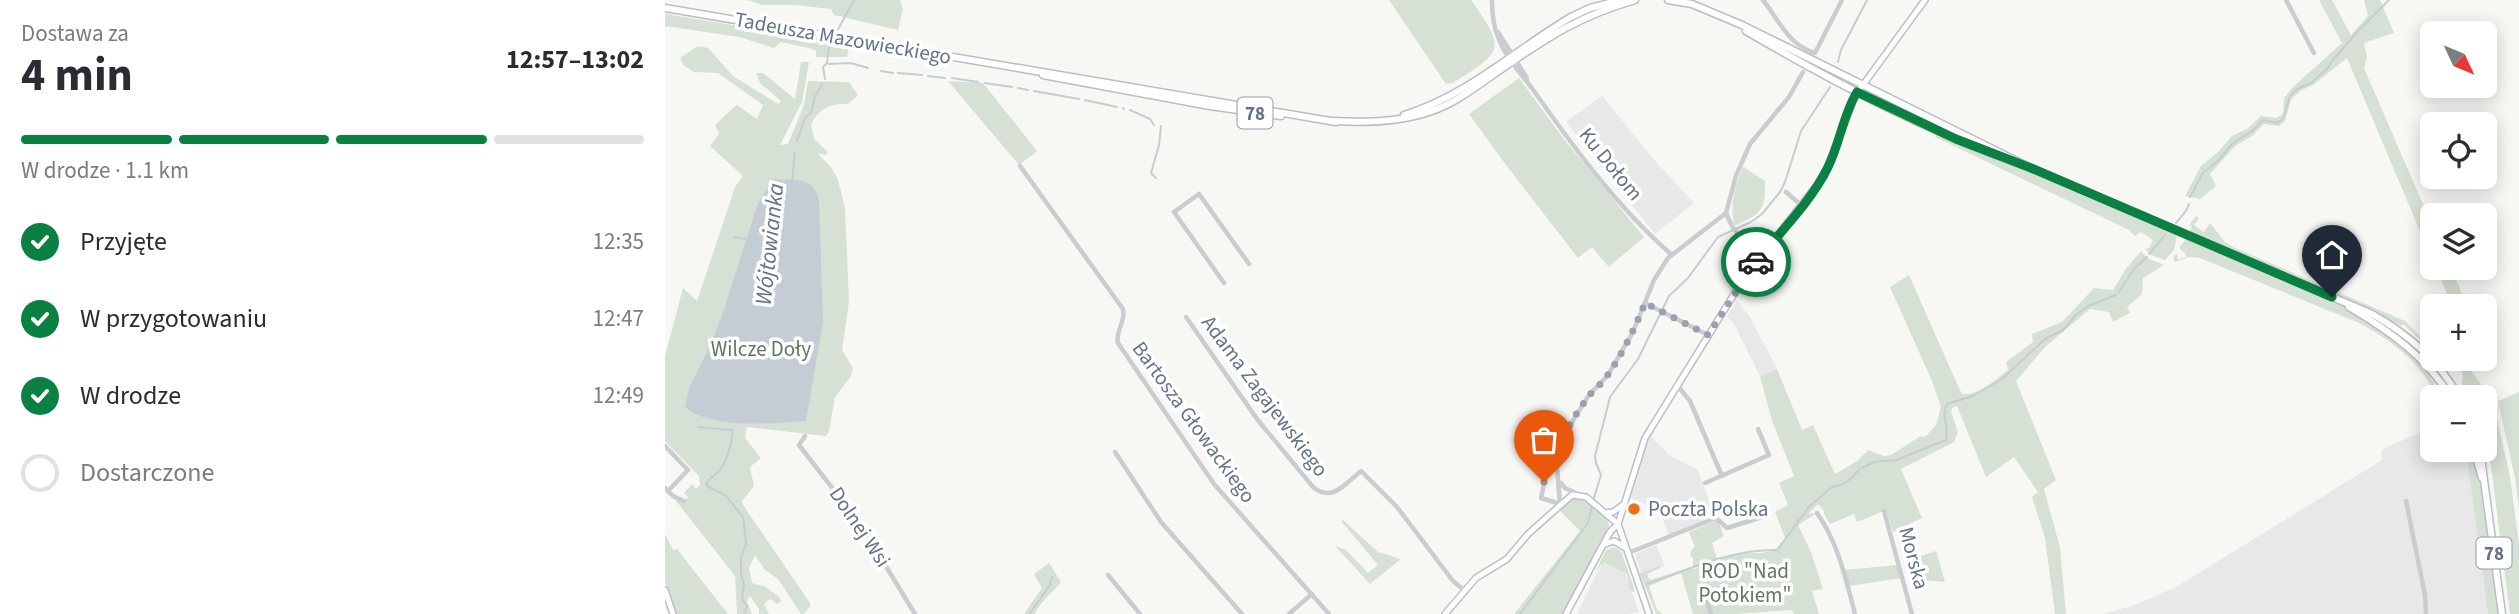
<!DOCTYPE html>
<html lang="pl">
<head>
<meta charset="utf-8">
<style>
	:root { --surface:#fff; --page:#f7f7f7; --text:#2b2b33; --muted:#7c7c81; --line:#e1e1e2; --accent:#0b8043 }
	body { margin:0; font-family:"Source Sans 3",sans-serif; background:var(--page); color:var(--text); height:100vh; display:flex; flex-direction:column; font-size:26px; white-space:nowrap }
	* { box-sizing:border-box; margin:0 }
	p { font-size:23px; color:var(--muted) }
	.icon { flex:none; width:38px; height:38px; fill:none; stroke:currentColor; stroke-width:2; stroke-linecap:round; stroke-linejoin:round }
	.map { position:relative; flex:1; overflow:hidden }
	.details { display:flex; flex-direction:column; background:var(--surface); width:665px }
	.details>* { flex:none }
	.needle { width:46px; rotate:134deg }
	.controls { position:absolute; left:1755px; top:21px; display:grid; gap:14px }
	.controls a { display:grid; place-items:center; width:77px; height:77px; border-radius:10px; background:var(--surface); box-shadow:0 4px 18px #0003; font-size:35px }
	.pin { position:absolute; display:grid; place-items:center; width:60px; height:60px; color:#fff; margin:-72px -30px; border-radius:50% 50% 50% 0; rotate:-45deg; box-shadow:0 0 7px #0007 }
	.pin .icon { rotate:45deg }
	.courier { position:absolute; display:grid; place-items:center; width:70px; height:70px; margin:-35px; border:5px solid #0b8043; border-radius:50%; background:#fff; color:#222; box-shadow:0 2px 9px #0007 }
	.summary em { font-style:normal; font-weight:700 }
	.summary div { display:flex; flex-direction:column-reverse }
	.summary { display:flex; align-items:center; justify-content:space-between; height:119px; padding:0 21px }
	h1 { font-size:46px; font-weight:700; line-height:52px }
	.bar { display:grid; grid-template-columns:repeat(4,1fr); gap:10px 7px; align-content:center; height:84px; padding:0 21px }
	.bar i { height:9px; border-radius:5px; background:var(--line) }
	.bar .current { background:var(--accent) }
	.bar p { grid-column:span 4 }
	ol { padding:0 21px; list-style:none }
	li { display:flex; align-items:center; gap:21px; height:77px }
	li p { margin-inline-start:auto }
	li .icon { padding:7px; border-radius:50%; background:var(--accent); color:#fff; stroke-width:4 }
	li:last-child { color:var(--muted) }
	li i { width:38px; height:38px; border:4px solid var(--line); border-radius:50% }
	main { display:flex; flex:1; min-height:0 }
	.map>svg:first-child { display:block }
	.built { fill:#e8e8e8 }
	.green { fill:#d7e0d5 }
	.water { fill:#c5cdd4 }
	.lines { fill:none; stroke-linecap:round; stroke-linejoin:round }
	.stream { stroke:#c5cdd4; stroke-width:2 }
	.secondary-casing { stroke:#bbbfc5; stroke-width:8 }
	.primary-casing { stroke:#babdc2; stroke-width:9 }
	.street { stroke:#caccd0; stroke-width:4.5 }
	.secondary { stroke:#fff; stroke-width:5 }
	.primary { stroke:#fff; stroke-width:6 }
	.done { stroke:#97a2ae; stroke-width:7; stroke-dasharray:0 12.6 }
	.route { stroke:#0b8043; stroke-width:9 }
	.poi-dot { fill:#f06d1c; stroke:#fff; stroke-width:2.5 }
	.labels { text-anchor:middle; stroke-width:7; stroke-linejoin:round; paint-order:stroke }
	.shield { fill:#fff; stroke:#929dac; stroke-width:2 }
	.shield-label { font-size:19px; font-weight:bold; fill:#647388 }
	.street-label { font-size:21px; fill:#647388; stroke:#fff }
	.park-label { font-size:21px; fill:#617960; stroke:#fff }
	.poi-label { font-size:21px; fill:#647388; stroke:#fff; text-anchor:start }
	.water-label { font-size:23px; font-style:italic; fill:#607483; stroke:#fff }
</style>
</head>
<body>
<main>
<section class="details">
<div class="summary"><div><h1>4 min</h1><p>Dostawa za</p></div><em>12:57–13:02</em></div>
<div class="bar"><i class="current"></i><i class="current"></i><i class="current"></i><i></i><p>W drodze · 1.1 km</p></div>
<ol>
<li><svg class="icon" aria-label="check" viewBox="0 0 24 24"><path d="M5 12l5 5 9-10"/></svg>Przyjęte<p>12:35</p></li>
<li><svg class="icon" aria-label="check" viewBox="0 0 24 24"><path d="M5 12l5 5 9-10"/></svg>W przygotowaniu<p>12:47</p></li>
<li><svg class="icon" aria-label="check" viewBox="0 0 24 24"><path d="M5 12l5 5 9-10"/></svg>W drodze<p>12:49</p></li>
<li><i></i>Dostarczone</li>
</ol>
</section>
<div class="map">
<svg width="1854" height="614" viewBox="0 0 1854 614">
	<rect width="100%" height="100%" fill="#f7f8f4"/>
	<g class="built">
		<path d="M 937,96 L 991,162 L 1029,203 L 990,234 L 901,122 Z"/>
		<path d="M 1072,300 L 1085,317 L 1112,369 L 1095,376 L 1069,324 L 1062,316 Z"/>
		<path d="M 1767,427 L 1768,450 L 1798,450 L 1805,474 L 1823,614 L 1438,614 L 1470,605 L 1511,587 L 1717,460 L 1716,450 Z"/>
		<path d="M 982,432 L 1004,455 L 1032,469 L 1051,518 L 1004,537 L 995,512 L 961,495 Z"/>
		<path d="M 991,545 L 1000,566 L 977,576 L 970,554 Z"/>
		<path d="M 952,552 L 974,612 L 963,614 L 912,614 L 941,555 Z"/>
	</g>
	<g class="green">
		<path d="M 82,0 L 235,0 L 238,9 L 233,30 L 169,15 L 166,9 L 130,5 L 97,5 Z"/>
		<path d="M 724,0 L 806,0 C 841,50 839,51 788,83 L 781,84 Z"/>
		<path d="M 1654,0 L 1667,0 L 1686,35 L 1703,16 L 1699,0 L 1715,0 L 1729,33 L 1699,43 L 1702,57 L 1699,68 L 1767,225 L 1767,260 L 1682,58 L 1648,85 L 1635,91 L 1626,100 L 1620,121 L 1614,126 L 1599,124 L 1587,136 L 1570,146 L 1545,174 L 1551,186 L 1535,199 L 1520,196 L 1536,166 L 1553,152 L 1567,136 L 1582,129 L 1596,116 L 1612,118 L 1618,114 L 1619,98 L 1629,86 L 1677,43 Z"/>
		<path d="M 0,14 L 185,44 L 182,57 L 151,57 L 151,51 L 148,49 L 116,42 L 109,48 L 74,37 L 0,26 Z"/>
		<path d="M 33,46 L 43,48 L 68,76 L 113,104 L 116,101 L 95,83 L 91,73 L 98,73 L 130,99 L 136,62 L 144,62 L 137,102 L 115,145 L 123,144 L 139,105 L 143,81 L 184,82 L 193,95 L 183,104 C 165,103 153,109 146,125 L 149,139 L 163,152 L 161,155 L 152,153 L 166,167 L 173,180 L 180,208 L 184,302 L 177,350 L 188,368 L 186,376 L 170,397 L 164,431 L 161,436 L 82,427 L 80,438 L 96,458 L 85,467 L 89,486 L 77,501 L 78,505 L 145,603 L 145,607 L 138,614 L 136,614 L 113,579 L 100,570 L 90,555 L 84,568 L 87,583 L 101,587 L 115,598 L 116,602 L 112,604 L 105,599 L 99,604 L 104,614 L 94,614 L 94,609 L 85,596 L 82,601 L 87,614 L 72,614 L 70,576 L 11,501 L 13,499 L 18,503 L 23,497 L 19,493 L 27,484 L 31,489 L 35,485 L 34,476 L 0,441 L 0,356 L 18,288 L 32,301 L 70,187 L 78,176 L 45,146 L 54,134 L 50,125 L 69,107 L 72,105 L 92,119 L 98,105 L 53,73 L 29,72 L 18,65 L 15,58 Z"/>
		<path d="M 854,78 L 898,138 L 979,237 L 944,267 L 927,247 L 913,258 L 841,165 L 804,114 Z"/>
		<path d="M 283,81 L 318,83 L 372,151 L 354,165 Z"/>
		<path d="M 1272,133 L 1364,170 L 1512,235 L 1509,250 L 1500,260 L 1486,255 L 1480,249 L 1484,248 L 1488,240 L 1476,232 L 1470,236 L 1464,230 L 1270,137 Z"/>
		<path d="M 1078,167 L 1100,181 C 1101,212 1095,214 1069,226 C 1065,203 1069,189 1078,167 Z"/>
		<path d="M 1531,216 L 1534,218 L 1529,225 L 1539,232 L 1545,223 L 1560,242 L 1568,247 L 1740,321 L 1767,348 L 1767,351 L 1738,324 L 1737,326 L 1719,319 L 1525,232 L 1527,226 L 1524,225 Z"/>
		<path d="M 1521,239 C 1596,270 1680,296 1743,348 C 1751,355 1758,365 1765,373 L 1765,378 L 1770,383 L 1769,384 L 1774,391 L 1781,393 L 1780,397 L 1771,397 C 1759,364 1724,339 1694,323 L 1535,258 L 1524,257 L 1510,262 L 1508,258 L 1512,253 L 1513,260 L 1521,257 L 1520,253 L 1514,248 Z"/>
		<path d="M 1476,251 L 1482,258 L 1499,265 L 1478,278 L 1477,294 L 1462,307 L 1465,313 L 1448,322 L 1444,312 L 1425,309 L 1380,347 L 1351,381 L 1391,480 L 1379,489 L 1395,547 L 1401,614 L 1390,614 L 1380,538 L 1367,497 L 1373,492 L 1349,457 L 1321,477 L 1292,406 L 1288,407 L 1286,412 L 1293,432 L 1289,442 L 1236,469 L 1257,518 L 1228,532 L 1221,510 L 1192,522 L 1189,514 L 1165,524 L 1159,514 L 1159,511 L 1153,504 L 1143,514 L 1152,513 L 1133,525 L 1146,552 L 1158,589 L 1147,591 L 1154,614 L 1129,614 L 1127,610 L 1070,614 L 1028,614 L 1016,573 L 984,586 L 992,610 L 998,614 L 991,614 L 976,576 L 988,614 L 968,554 L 975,573 L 994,566 L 995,568 L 982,574 L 985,580 L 1027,567 L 1028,569 L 1033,568 L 1028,566 L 1028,559 L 1025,555 L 1027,549 L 1030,547 L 1024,532 L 1053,520 L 1059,536 L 1047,543 L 1052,559 L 1076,553 L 1096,553 L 1112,550 L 1122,537 L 1120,538 L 1110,512 L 1123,505 L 1114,483 L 1129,476 L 1107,421 L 1095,376 L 1112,369 L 1137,430 L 1148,425 L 1170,474 L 1192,461 L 1203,450 L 1219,456 L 1226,455 L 1254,437 L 1261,436 L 1271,425 L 1276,407 L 1267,381 L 1225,287 L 1244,275 L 1293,386 L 1297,394 C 1314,395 1330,380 1343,370 L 1341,362 L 1368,342 L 1367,334 L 1397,322 L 1429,288 L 1448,290 L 1460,270 Z"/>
		<path d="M 1771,268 L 1786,268 L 1802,306 L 1787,306 Z"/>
		<path d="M 1797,359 L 1825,396 L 1827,400 L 1824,404 L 1821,403 L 1820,397 L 1817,397 L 1813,390 L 1806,394 L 1807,397 L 1802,397 L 1796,387 L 1798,375 L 1796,372 L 1800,368 L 1794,360 Z"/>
		<path d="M 1854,392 L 1854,509 L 1850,478 L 1833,401 Z"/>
		<path d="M 1829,406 L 1845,476 L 1854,544 L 1854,614 L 1845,614 L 1826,466 L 1820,441 L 1820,407 Z"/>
		<path d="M 1801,450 L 1807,450 L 1817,483 L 1821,506 L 1834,614 L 1823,614 Z"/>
		<path d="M 908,498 L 923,502 L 943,519 L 944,527 L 897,614 L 849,614 L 915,531 L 895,511 Z"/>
		<path d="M 678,520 L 713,552 L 736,559 L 705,584 L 670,546 L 681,550 L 703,573 L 713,565 L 676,521 Z"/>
		<path d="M 0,534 L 8,550 L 12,549 L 63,614 L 10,614 L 0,581 Z"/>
		<path d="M 949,547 L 956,551 L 970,591 L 968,592 L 964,589 L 962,574 L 940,562 L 936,564 L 928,577 L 941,550 Z"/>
		<path d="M 1271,551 L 1280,582 L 1246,579 L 1240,562 Z"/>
		<path d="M 384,563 L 396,582 C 387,594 376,600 370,614 L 359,614 L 377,588 L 369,574 Z"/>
		<path d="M 1233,565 L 1237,578 L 1184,586 L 1178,570 Z"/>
	</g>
	<path class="water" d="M 107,179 C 131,181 145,174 154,199 L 158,322 L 141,421 C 107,423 47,430 20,407 L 24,388 L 47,342 L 59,309 L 92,206 Z"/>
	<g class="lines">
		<g class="stream">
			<path d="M 1173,62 L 1176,50 L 1202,0"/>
			<path d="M 164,64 L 186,63 L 203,68"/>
			<path d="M 216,71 L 228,73"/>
			<path d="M 233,73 L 257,75"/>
			<path d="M 263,76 L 280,78"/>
			<path d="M 287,78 L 313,82"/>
			<path d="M 160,79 L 158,67 L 162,63 L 164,46 L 189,0"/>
			<path d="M 320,83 L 347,87"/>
			<path d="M 353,88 L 363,90"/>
			<path d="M 369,91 L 414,99"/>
			<path d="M 420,100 L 452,107"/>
			<path d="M 458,108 L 459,109"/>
			<path d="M 465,110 L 485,119 L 489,125"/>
			<path d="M 132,141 L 140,118 L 146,113 L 150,97 L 157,84"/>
			<path d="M 491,178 L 486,173 L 494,145 L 496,126"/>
			<path d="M 127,182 L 130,152"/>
			<path d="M 1525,197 L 1538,173 L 1554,160 L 1567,144 L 1587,131 L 1598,120 L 1612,123 L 1618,119 L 1625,96 L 1632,89 L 1646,83 L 1663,68 L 1667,61 L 1694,30 L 1724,0"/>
			<path d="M 1511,223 L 1521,211 L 1524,204"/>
			<path d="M 69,237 L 82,239"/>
			<path d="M 1484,254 L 1500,235"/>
			<path d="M 1454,292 L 1470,268 L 1482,257"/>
			<path d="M 33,427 L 67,430"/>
			<path d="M 68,430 C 67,443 62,464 52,473 C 47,478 43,478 41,485 L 61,496 L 78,517 L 81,544 L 76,558 L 76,574 L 79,584 L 77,599 L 82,606 L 79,614"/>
			<path d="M 1197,468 L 1209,462 L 1231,460 L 1281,440 C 1285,428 1275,415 1282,404 L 1308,396 L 1337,379 L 1380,339 L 1398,330 L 1412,314 L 1423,306 L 1451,295"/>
			<path d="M 928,501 L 936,475 L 931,463 L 930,456 L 945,397 L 973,359 L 1004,296 L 1023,278 L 1053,237 L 1086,222 L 1097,214 L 1115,192 L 1120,182 L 1136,131 L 1165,87"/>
			<path d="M 982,584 C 1025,569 1067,549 1112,550 L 1144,507 L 1167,487 L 1176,485 L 1183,481 L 1194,470"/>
			<path d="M 365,613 L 385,585 L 387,577"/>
			<path d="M 855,614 L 923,523 L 927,506"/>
		</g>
		<g class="secondary-casing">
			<g id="secondary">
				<path d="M 941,513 L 948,512 L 958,505"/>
				<path d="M 940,544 L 949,541 L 959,547"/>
				<path d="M 0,590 L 8,614"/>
				<path d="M 780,614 L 811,578 L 842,559 L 863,534 L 907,495 L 921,497 L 953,524"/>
				<path d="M 901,614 L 945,532 L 953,524"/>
				<path d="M 984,614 L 953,524 L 980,438 L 1079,278 L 1159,176 L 1190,96 L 1260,0"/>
			</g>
		</g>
		<g class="primary-casing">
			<g id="primary">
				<path d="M 1003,0 L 1027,4 L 1077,25 L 1366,168 L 1707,314 C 1743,334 1774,361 1794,397"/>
				<path d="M 0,8 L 671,122"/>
				<path d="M 1081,31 C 1161,78 1245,122 1331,155"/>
				<path d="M 378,75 L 545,106 L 616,116"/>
				<path d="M 739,115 C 802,96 850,50 906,17 L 925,8 L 956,0"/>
				<path d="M 668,121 C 700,123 734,122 764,112 C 792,103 814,84 838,68 C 884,36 915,16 970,0"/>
				<path d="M 1684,307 C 1725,331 1761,357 1786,397"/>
				<path d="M 1809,450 L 1817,478"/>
				<path d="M 1815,450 L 1837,614"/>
			</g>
		</g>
		<g class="street">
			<path d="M 827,0 C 827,13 828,25 833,37 C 840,57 856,73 869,91 C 909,148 954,209 1007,255"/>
			<path d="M 1098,0 C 1114,20 1123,45 1150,53 L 1177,0"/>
			<path d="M 1621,0 L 1649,53"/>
			<path d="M 833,32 L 862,78"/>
			<path d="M 355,166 L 458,309 C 461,322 450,331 453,343 L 549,484 L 664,614"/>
			<path d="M 1121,192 L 1136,205"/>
			<path d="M 1061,213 L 1067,226 L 1091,261"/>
			<path d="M 559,283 L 509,212 L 534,194 L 584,264"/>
			<path d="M 980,303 L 1043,335"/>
			<path d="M 521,317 L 592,419 L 648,487 C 667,503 681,483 696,471 L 732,507 L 788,581 L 800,591"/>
			<path d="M 1012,385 L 1025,401 L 1057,476"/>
			<path d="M 140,436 L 134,445 L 195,524 L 250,614"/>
			<path d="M 0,446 L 23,470 L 3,491"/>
			<path d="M 450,452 L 496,522 L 577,614"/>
			<path d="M 891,457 L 883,466 L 876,498 L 895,504 L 891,454 L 910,417 L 924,395 L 943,375 L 968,332 L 989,280 L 1003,258 L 1061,213 L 1071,176 L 1085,144 L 1124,97 L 1138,72"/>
			<path d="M 896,483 L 900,488 L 913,494"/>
			<path d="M 1040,483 L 1104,455 L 1093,429"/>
			<path d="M 0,488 L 8,496 L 19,501"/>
			<path d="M 1741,501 L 1760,595 L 1761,614"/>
			<path d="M 1219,511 L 1247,614"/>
			<path d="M 1152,513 C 1173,542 1181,580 1190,614"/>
			<path d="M 963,553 L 1051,518 L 1062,528 L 1100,516"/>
			<path d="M 443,575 L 475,614"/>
			<path d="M 1037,586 L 1046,614"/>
			<path d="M 624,614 L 647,594"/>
		</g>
		<use href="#secondary" class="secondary"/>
		<use href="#primary" class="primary"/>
	</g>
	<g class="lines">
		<path class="done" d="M 879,482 C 884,459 908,416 924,396 C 929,389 937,384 942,376 C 958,353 970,328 980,303 L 1043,335 L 1091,262"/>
		<path class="route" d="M 1091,262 C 1115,232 1146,202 1163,167 C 1175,143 1178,115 1192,92 L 1291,139 L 1366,168 L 1667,297"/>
	</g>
	<circle class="poi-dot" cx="969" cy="509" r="7"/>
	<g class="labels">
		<g class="shield">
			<rect x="572.5" y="97.5" width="35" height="31" rx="5"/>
			<rect x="1811.5" y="537.5" width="35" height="31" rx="5"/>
		</g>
		<g class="shield-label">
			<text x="590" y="120">78</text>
			<text x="1829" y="560">78</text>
		</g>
		<g class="street-label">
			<text transform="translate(178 38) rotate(10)" y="7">Tadeusza Mazowieckiego</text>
			<text transform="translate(946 164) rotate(51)" y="7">Ku Dołom</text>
			<text transform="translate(600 396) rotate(53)" y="7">Adama Zagajewskiego</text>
			<text transform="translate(529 422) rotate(54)" y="7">Bartosza Głowackiego</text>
			<text transform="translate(195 527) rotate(56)" y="7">Dolnej Wsi</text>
			<text transform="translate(1249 558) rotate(75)" y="7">Morska</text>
		</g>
		<g class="park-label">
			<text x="96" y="356">Wilcze Doły</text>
			<text x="1080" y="578">ROD "Nad<tspan x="1080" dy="24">Potokiem"</tspan></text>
		</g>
		<g class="poi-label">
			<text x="983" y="516">Poczta Polska</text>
		</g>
		<g class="water-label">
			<text transform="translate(104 244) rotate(-84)" y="8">Wójtowianka</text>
		</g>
	</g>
</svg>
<div class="controls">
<a><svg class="needle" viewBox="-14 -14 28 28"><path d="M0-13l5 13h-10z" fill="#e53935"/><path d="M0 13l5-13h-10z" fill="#7c7c81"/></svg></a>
<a><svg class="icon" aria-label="locate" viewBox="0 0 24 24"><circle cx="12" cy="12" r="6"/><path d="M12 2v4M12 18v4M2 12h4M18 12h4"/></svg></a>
<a><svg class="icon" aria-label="layers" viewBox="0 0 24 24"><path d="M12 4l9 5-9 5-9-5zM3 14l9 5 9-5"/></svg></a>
<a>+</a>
<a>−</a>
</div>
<div class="pin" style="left:879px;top:482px;background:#ea580c"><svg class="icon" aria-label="bag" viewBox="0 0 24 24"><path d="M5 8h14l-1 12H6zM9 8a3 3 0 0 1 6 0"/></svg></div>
<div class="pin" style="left:1667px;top:297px;background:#1f2937"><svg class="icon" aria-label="home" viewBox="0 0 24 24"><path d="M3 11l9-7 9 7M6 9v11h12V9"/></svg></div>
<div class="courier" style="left:1091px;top:262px"><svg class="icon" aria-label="car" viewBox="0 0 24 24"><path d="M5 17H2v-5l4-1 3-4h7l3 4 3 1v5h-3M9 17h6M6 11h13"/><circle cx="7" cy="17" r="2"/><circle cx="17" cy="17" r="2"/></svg></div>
</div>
</main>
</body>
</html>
